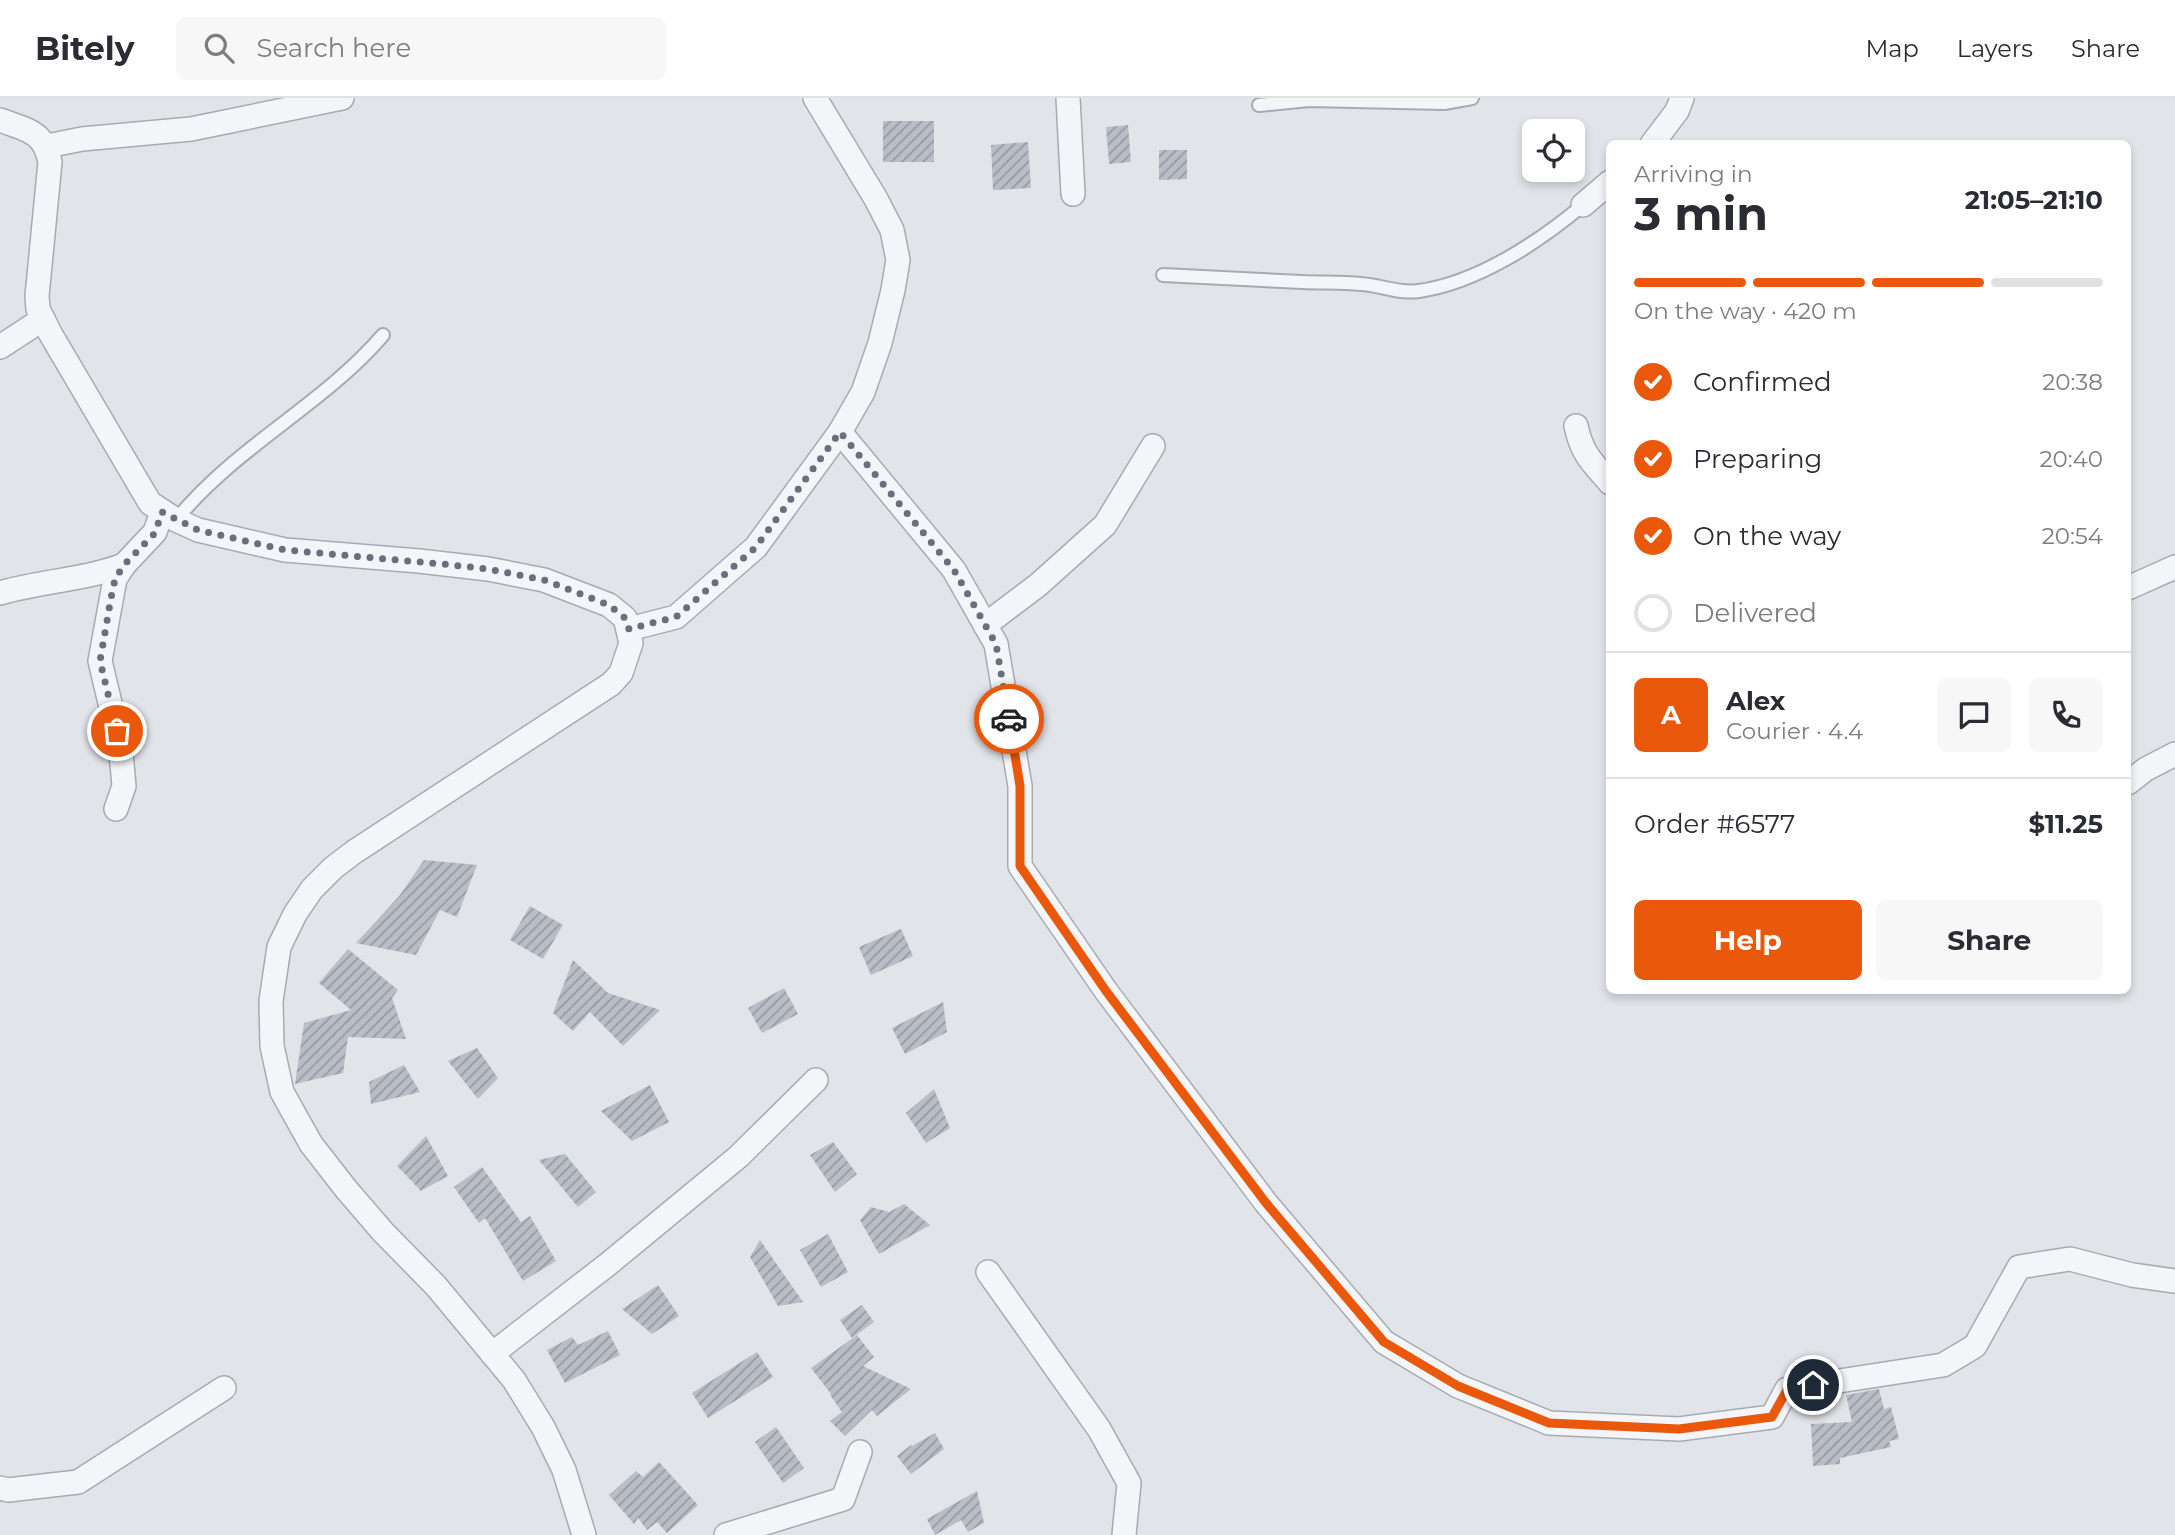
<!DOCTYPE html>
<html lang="en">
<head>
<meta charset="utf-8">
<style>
	:root { --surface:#fff; --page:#f7f7f7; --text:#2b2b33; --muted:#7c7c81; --line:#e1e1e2; --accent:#ea580c }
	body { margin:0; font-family:Montserrat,sans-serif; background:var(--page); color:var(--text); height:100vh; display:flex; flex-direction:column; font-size:26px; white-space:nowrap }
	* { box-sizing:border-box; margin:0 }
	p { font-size:23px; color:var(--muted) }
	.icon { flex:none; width:38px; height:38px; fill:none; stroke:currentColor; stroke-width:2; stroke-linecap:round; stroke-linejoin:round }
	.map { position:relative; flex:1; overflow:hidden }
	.sheet { position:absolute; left:1606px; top:42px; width:525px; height:854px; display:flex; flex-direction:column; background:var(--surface); border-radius:10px; box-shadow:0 4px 10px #0003 }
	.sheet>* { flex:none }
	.controls { position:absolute; left:1522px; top:21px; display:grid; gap:14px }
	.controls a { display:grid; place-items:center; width:63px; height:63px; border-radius:10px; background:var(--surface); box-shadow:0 4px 10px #0003; font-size:35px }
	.pin { position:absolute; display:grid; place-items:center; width:60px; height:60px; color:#fff; margin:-30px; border:4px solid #fff; border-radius:50%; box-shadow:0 2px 7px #0007 }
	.courier { position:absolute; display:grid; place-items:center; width:70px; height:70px; margin:-35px; border:5px solid #ea580c; border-radius:50%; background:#fff; color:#222; box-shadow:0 2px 9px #0007 }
	.overview em { font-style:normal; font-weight:700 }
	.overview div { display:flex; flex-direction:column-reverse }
	.overview { display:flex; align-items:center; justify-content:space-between; height:119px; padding:0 28px }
	h1 { font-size:46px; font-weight:700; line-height:52px }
	.bar { display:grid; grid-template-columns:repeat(4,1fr); gap:10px 7px; align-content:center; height:84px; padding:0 28px }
	.bar i { height:9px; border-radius:5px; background:var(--line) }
	.bar .active { background:var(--accent) }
	.bar p { grid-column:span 4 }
	.line { display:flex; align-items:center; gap:18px; padding:0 28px; border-top:2px solid var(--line) }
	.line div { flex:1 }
	.round { display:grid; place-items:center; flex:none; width:74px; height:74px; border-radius:10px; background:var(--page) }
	ol { padding:0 28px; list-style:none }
	li { display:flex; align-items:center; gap:21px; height:77px }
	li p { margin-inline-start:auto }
	li .icon { padding:7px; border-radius:50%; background:var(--accent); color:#fff; stroke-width:4 }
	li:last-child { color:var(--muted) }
	li i { width:38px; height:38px; border:4px solid var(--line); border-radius:50% }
	.button { display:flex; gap:14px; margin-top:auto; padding:14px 28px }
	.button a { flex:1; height:80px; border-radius:10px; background:var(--accent); color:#fff; font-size:28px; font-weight:700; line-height:80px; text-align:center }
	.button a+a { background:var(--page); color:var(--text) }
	header { display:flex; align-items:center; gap:42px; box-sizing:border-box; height:98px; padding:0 35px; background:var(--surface); border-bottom:2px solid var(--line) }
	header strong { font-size:33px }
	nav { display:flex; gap:38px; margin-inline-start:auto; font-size:24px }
	.search { width:490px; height:63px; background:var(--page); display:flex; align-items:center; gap:18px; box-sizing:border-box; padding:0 24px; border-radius:10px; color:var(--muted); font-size:26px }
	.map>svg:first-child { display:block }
	.building { fill:url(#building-hatch) }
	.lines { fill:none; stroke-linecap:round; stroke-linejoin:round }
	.service-casing { stroke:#a6abb3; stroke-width:16 }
	.minor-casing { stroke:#a6abb3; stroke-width:26 }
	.service { stroke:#f3f5f8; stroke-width:12 }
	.minor { stroke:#f3f5f8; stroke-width:23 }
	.done { stroke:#69707c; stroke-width:7; stroke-dasharray:0 12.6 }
	.route { stroke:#ea580c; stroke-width:9 }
</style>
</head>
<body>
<header>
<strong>Bitely</strong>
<div class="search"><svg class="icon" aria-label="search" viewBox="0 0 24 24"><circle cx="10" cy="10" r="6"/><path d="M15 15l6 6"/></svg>Search here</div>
<nav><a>Map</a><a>Layers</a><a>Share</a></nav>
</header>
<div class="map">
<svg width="2175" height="1437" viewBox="0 0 2175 1437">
	<defs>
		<pattern id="building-hatch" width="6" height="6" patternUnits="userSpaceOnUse" patternTransform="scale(1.75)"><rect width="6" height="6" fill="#b8bdc6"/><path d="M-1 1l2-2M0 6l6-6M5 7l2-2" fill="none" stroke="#969aa2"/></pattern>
	</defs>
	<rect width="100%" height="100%" fill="#e1e4e9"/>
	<g class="building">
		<rect x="883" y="23" width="51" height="41"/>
		<path d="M 1128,27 L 1131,64 L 1109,66 L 1106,29 Z"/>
		<path d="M 1028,44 L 1031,90 L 993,92 L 991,47 Z"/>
		<path d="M 1159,52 L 1187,52 L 1187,81 L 1159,82 Z"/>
		<path d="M 424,762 L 477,767 L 457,819 L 440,812 L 416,857 L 356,845 L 400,797 Z"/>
		<path d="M 530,808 L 563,827 L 543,861 L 510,842 Z"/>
		<path d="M 901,831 L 913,858 L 871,877 L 859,849 Z"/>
		<path d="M 348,851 L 398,892 L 392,900 L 406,941 L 348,939 L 343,975 L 295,986 L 304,925 L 351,912 L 319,885 Z"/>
		<path d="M 573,862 L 608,895 L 660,912 L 623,948 L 590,914 L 573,933 L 553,915 Z"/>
		<path d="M 784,890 L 798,916 L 762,935 L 748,910 Z"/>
		<path d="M 943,904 L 947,934 L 905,956 L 892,930 Z"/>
		<path d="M 477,950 L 498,980 L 478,1001 L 448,963 Z"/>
		<path d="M 404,967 L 420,994 L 371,1006 L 369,984 Z"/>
		<path d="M 650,987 L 669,1024 L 632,1043 L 601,1013 Z"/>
		<path d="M 934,991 L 950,1030 L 926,1045 L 906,1015 Z"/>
		<path d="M 426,1038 L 448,1078 L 421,1093 L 397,1068 Z"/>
		<path d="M 833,1044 L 857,1076 L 835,1094 L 810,1057 Z"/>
		<path d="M 565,1056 L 596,1094 L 578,1109 L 539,1062 Z"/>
		<path d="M 482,1069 L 521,1124 L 530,1118 L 556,1163 L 523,1183 L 485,1120 L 479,1125 L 454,1089 Z"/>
		<path d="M 904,1106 L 930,1127 L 879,1156 L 860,1122 L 871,1109 L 889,1114 Z"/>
		<path d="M 828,1136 L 848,1174 L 821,1189 L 800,1152 Z"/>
		<path d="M 760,1142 L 803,1204 L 778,1208 L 750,1159 Z"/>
		<path d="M 658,1187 L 679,1218 L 652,1236 L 622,1211 Z"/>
		<path d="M 862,1207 L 874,1224 L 852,1240 L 840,1222 Z"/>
		<path d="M 608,1233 L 620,1257 L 565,1285 L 547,1252 L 572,1239 L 578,1247 Z"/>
		<path d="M 857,1237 L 874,1259 L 863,1268 L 911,1291 L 877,1318 L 872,1312 L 845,1338 L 830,1323 L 842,1314 L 830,1297 L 831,1296 L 811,1270 Z"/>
		<path d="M 757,1254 L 773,1279 L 708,1320 L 692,1295 Z"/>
		<path d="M 1879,1291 L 1884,1311 L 1891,1309 L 1899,1341 L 1889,1343 L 1891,1349 L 1840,1360 L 1840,1366 L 1813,1368 L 1811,1326 L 1852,1324 L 1846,1297 Z"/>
		<path d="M 776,1329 L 804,1370 L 783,1385 L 755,1344 Z"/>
		<path d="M 935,1335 L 944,1351 L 911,1376 L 897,1358 L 911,1347 L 912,1348 Z"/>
		<path d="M 659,1364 L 698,1407 L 667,1435 L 657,1424 L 647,1432 L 638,1420 L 634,1426 L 609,1397 L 636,1373 L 643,1379 Z"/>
		<path d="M 977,1393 L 984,1425 L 968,1434 L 961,1422 L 935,1437 L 927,1421 Z"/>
	</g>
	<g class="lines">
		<g class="service-casing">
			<g id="service">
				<path d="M 1259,7 L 1309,2 L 1444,5 L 1472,0"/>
				<path d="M 1163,177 C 1209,179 1255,182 1302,184 C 1321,185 1341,184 1361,186 C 1380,187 1399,196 1419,193 C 1477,185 1539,144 1583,107"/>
				<path d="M 176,422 C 235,349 323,307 383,237"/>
			</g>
		</g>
		<g class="minor-casing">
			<g id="minor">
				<path d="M 1068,0 L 1073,96"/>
				<path d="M 0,22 C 27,32 44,33 50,64 L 37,198 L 38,211 L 50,235 L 150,405 L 176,422 L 198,432 L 285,452 L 419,463 L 488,471 L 544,482 L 609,507 L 625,520 L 631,545 L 621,575 L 611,586 L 354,754 L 333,770 L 312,791 L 295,816 L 279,849 L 271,903 L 272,948 L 282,994 L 311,1046 L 346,1091 L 383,1134 L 436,1188 L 514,1282 L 543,1329 L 564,1372 L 584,1437"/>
				<path d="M 1652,46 L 1677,13 L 1682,0"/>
				<path d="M 47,48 L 82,41 L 191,31 L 342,0"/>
				<path d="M 1583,107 L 1610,84"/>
				<path d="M 0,249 L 43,221"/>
				<path d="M 1576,328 C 1582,356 1592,364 1610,385"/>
				<path d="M 840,334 L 954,472 L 996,546 L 1020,688 L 1020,768 L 1106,893 L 1266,1105 L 1384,1244 L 1458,1288 L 1549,1325 L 1679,1331 L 1772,1319 L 1787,1291 L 1943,1267 L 1975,1248 L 2019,1169 L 2070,1161 L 2132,1177 L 2175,1183"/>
				<path d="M 2128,490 L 2175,469"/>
				<path d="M 0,495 C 41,483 84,482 124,467"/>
				<path d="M 985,527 L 1038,487 L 1105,427 L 1153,348"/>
				<path d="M 629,531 L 676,519 L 756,449 L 840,334 L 863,294 L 880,245 L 893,192 L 898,162 L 892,132 L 876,101 L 815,0"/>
				<path d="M 2128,685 L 2146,671 L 2175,656"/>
				<path d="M 116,711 L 124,688 L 122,666 L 120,647 L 100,563 L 115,481 L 124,467 L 155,434 L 162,414"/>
				<path d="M 988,1174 L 1099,1331 L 1129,1385 L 1124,1437"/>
				<path d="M 492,1256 L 607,1167 L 738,1059 L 816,982"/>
				<path d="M 0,1390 L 8,1392 L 78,1384 L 224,1290"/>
				<path d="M 726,1437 L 843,1401 L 860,1354"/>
			</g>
		</g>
		<use href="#service" class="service"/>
		<use href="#minor" class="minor"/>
	</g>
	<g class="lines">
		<path class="done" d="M 117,633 L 100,563 L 111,500 L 115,481 L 124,467 L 155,435 L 162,414 L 198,432 L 285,452 L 442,466 L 488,471 L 544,482 L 609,507 L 625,520 L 629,531 L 676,519 L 756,449 L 840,334 L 954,472 L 996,546 L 1009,621"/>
		<path class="route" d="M 1009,621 L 1020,688 L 1020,768 L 1106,893 L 1266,1105 L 1384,1244 L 1458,1288 L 1549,1325 L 1679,1331 L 1772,1319 L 1787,1292 L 1813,1287"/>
	</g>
</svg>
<div class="controls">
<a><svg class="icon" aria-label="locate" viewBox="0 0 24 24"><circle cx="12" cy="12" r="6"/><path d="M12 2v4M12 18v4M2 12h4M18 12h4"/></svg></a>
</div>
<div class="pin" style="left:117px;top:633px;background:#ea580c"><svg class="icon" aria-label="bag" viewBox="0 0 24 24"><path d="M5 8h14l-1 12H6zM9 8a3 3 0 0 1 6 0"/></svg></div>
<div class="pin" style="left:1813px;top:1287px;background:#1f2937"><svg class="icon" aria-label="home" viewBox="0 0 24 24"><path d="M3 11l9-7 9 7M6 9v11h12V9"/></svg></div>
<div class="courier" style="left:1009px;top:621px"><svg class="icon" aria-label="car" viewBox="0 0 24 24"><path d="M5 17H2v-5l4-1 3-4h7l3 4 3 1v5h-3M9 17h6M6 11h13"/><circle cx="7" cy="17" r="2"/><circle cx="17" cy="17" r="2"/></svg></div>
<section class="sheet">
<div class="overview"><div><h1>3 min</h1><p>Arriving in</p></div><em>21:05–21:10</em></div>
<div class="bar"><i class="active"></i><i class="active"></i><i class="active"></i><i></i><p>On the way · 420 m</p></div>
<ol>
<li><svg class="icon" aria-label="check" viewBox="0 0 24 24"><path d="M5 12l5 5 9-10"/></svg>Confirmed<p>20:38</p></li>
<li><svg class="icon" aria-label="check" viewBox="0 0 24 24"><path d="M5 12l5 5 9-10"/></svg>Preparing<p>20:40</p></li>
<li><svg class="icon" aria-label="check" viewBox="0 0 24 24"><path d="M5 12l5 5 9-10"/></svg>On the way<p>20:54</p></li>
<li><i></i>Delivered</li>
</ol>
<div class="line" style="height:126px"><b class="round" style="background:var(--accent);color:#fff">A</b><div><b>Alex</b><p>Courier · 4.4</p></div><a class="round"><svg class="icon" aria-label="chat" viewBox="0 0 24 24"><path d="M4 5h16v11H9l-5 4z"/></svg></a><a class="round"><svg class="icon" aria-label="phone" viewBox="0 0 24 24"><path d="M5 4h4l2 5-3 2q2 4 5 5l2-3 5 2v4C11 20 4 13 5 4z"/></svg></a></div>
<div class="line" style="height:91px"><div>Order #6577</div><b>$11.25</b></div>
<div class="button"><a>Help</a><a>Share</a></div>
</section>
</div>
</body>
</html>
